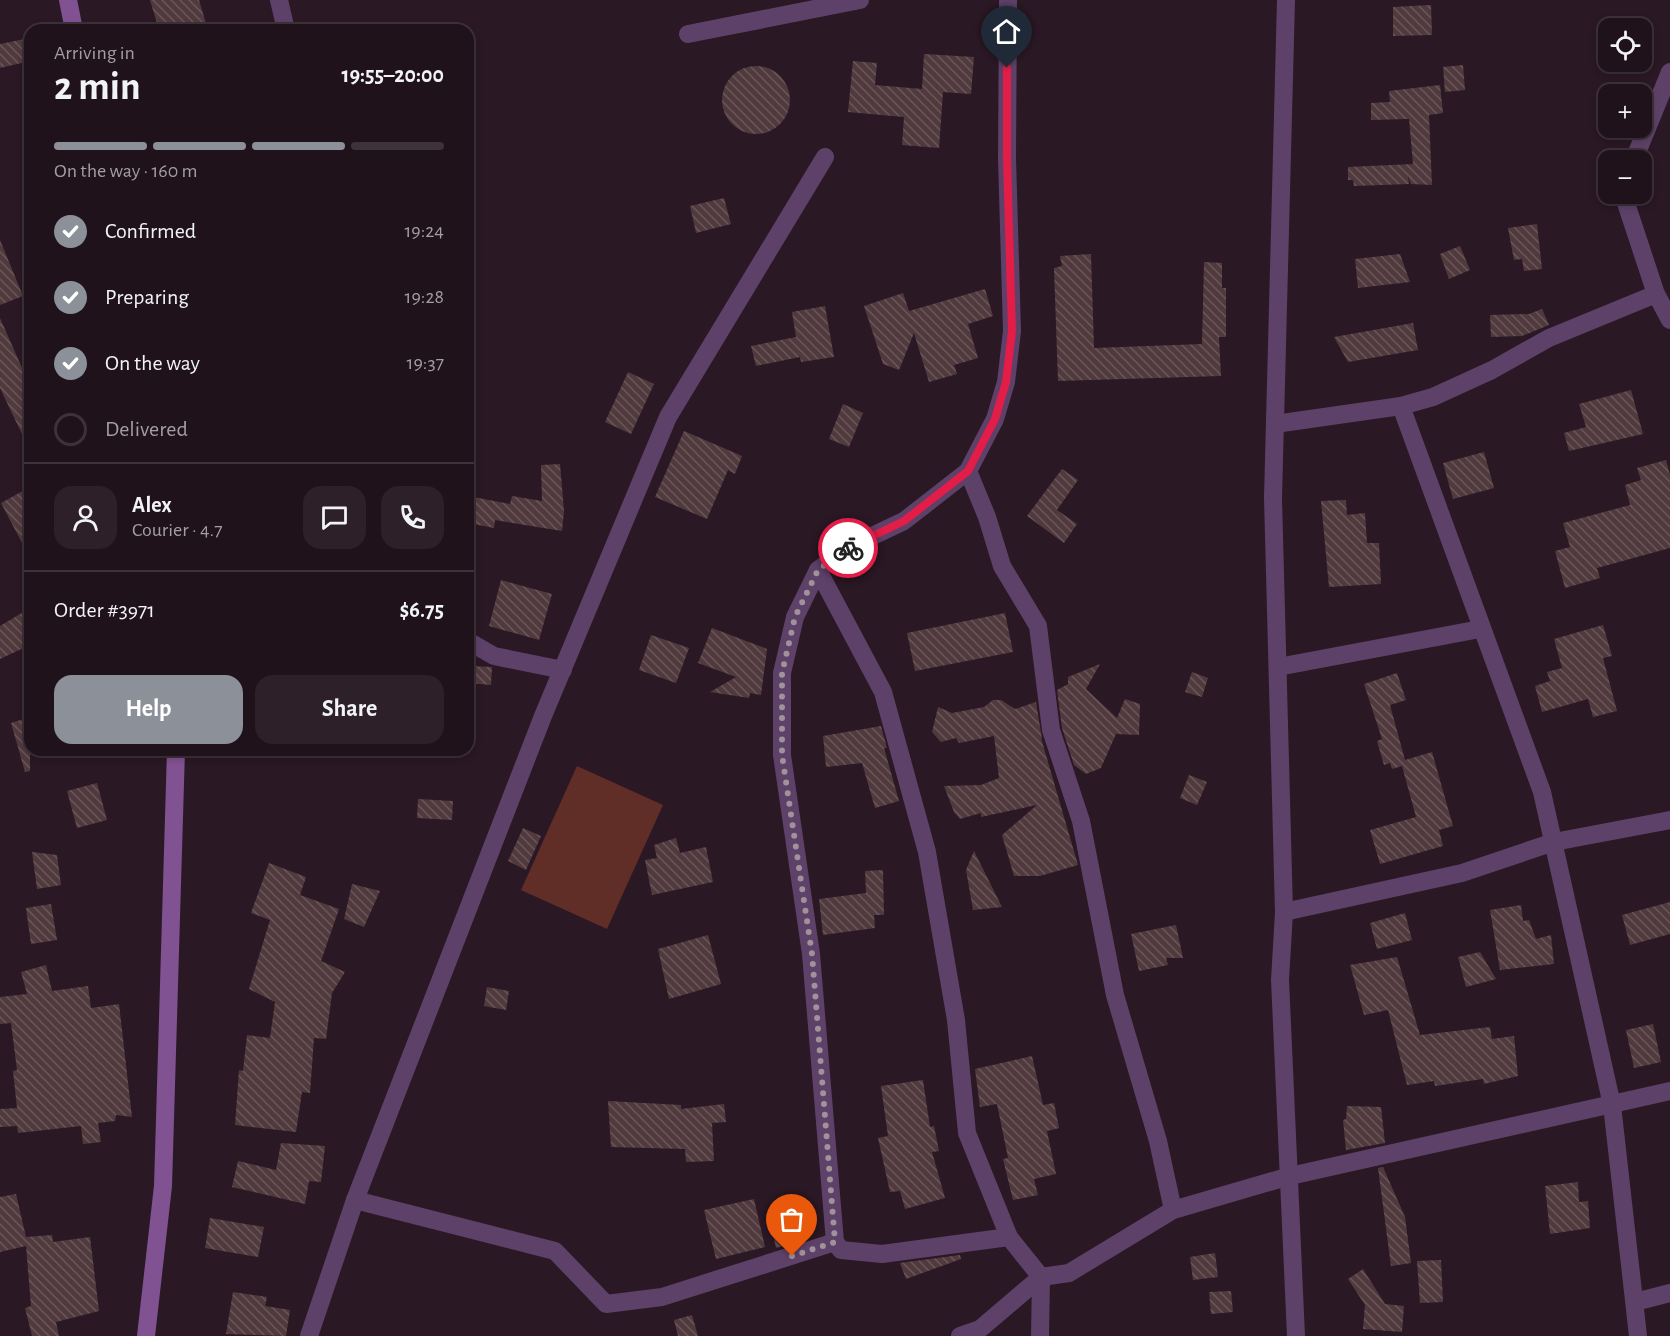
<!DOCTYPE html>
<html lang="en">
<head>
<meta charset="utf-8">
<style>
	:root { --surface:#20121b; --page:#2d2028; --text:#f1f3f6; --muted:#a29ea3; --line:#3d323a; --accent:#8c9099 }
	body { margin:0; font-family:"Alegreya Sans",sans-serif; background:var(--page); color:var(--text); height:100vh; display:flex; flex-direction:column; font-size:22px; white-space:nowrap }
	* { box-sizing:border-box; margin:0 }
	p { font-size:20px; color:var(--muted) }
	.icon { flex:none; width:33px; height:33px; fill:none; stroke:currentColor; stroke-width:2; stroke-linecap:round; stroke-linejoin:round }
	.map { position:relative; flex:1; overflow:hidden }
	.side { position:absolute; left:24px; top:24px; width:450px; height:732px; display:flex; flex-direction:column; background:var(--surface); border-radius:18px; box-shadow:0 3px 9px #0003,0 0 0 2px var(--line) }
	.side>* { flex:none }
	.fabs { position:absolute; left:1598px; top:18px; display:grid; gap:12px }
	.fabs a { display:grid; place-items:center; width:54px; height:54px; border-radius:12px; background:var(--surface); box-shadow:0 3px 9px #0003,0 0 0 2px var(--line); font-size:30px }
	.pin { position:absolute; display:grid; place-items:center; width:51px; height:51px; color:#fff; margin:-62px -26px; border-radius:50% 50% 50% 0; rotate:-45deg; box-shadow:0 0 6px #0007 }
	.pin .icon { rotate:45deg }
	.courier { position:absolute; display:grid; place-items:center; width:60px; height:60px; margin:-30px; border:4px solid #e11d48; border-radius:50%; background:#fff; color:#222; box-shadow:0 2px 8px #0007 }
	.summary em { font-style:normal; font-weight:700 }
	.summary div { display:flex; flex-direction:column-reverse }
	.summary { display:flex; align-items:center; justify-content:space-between; height:102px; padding:0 30px }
	h1 { font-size:39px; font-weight:700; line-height:45px }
	.bar { display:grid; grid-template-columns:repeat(4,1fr); gap:9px 6px; align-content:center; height:72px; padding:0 30px }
	.bar i { height:8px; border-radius:4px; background:var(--line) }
	.bar .active { background:var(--accent) }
	.bar p { grid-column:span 4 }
	.line { display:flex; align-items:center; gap:15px; padding:0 30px; border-top:2px solid var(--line) }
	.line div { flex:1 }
	.round { display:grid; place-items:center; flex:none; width:63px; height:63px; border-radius:18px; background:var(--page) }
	ol { padding:0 30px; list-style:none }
	li { display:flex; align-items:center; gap:18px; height:66px }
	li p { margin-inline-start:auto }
	li .icon { padding:6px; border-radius:50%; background:var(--accent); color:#fff; stroke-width:4 }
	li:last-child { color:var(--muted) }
	li i { width:33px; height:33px; border:3px solid var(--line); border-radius:50% }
	.button { display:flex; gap:12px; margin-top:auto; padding:12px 30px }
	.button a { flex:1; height:69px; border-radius:18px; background:var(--accent); color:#fff; font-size:24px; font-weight:700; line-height:69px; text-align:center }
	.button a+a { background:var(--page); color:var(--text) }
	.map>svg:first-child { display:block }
	.pitch { fill:#602e27 }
	.building { fill:url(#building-back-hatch) }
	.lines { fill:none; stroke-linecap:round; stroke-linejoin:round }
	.street { stroke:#5e4168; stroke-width:18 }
	.secondary { stroke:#815292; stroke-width:18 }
	.done { stroke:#a0929a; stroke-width:6; stroke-dasharray:0 10.8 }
	.route { stroke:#e11d48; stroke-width:8 }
</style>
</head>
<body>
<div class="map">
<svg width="1670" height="1336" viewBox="0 0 1670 1336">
	<defs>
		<pattern id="building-back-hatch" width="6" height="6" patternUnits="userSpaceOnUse" patternTransform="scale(1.5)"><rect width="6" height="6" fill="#513a3e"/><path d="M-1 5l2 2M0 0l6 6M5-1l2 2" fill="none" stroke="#6a5659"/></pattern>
	</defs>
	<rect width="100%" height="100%" fill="#2a1824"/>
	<path class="pitch" d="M 577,766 L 663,805 L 607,929 L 521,890 Z"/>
	<g class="building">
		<path d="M 150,0 L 199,0 L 208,30 L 159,30 Z"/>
		<path d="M 1431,5 L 1432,35 L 1393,36 L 1393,7 Z"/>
		<path d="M 30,38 L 30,61 L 0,68 L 0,44 Z"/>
		<path d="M 924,54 L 974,57 L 971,94 L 943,92 L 939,148 L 902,145 L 904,117 L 848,112 L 853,61 L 877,63 L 875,85 L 922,89 Z"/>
		<path d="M 1463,65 L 1465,90 L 1445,92 L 1443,67 Z"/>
		<circle cx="756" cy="100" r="34"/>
		<path d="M 1440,85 L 1443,113 L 1429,115 L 1432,185 L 1411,184 L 1408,176 L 1409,184 L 1354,186 L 1353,180 L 1348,180 L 1348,167 L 1413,164 L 1409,119 L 1371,120 L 1371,103 L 1390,102 L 1389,91 Z"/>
		<path d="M 724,198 L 731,224 L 696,233 L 690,206 Z"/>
		<path d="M 1537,224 L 1542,269 L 1524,271 L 1522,259 L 1514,260 L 1508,228 Z"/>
		<path d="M 0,240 L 23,296 L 0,305 Z"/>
		<path d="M 1460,246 L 1470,270 L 1449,279 L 1440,254 Z"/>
		<path d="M 1091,254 L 1094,348 L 1202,344 L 1204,262 L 1222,263 L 1222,288 L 1226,288 L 1226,337 L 1219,337 L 1221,376 L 1058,381 L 1054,268 L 1062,266 L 1060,256 Z"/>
		<path d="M 1400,254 L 1410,282 L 1358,288 L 1355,259 Z"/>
		<path d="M 985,289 L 993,316 L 968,324 L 978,358 L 954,365 L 957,374 L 929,382 L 914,333 L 899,370 L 883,364 L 864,306 L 903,293 L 909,311 Z"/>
		<path d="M 825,306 L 834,357 L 801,362 L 800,357 L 756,366 L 751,346 L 796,337 L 792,312 Z"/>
		<path d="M 1542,309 L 1549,325 L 1522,336 L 1491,337 L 1490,315 L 1529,314 Z"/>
		<path d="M 0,318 L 30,386 L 30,451 L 0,388 Z"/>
		<path d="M 1413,323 L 1418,350 L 1348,362 L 1334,337 Z"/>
		<path d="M 628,372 L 654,384 L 631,434 L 605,422 Z"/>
		<path d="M 1631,390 L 1643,434 L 1569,451 L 1564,433 L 1586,427 L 1579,404 Z"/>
		<path d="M 843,404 L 863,413 L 849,447 L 829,439 Z"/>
		<path d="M 684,431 L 742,456 L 735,474 L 728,470 L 707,519 L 655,497 Z"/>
		<path d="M 1484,452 L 1494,488 L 1453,499 L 1443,463 Z"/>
		<path d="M 1666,460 L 1670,475 L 1670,548 L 1597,568 L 1600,578 L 1565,588 L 1555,551 L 1570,547 L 1563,523 L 1630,505 L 1625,485 L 1641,480 L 1637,468 Z"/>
		<path d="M 560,464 L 564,511 L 562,531 L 495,520 L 494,528 L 468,523 L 468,496 L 510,504 L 512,496 L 542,501 L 541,465 Z"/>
		<path d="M 1062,469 L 1078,480 L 1057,510 L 1077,524 L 1064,543 L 1027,516 Z"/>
		<path d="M 30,487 L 30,558 L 1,503 Z"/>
		<path d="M 1346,500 L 1347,515 L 1365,513 L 1367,543 L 1379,543 L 1381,584 L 1329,587 L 1321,501 Z"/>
		<path d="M 501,580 L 552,594 L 539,640 L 489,626 Z"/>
		<path d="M 30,608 L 30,645 L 0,659 L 0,626 Z"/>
		<path d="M 1005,613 L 1013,652 L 915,671 L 907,633 Z"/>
		<path d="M 1603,625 L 1612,656 L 1603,658 L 1617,711 L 1593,717 L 1588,699 L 1542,712 L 1535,686 L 1550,681 L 1547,672 L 1562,668 L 1554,639 Z"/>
		<path d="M 712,628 L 767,649 L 761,695 L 750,693 L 749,698 L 710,692 L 736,677 L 698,663 Z"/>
		<path d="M 651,635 L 689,648 L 676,683 L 639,670 Z"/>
		<path d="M 1100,664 L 1086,689 L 1117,718 L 1125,699 L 1140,704 L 1139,735 L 1116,734 L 1101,768 L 1086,774 L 1074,765 L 1062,728 L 1057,690 L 1068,684 L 1068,677 Z"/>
		<path d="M 471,666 L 492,667 L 491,685 L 469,683 Z"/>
		<path d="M 1192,672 L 1208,678 L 1202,697 L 1185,692 Z"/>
		<path d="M 1397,673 L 1406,700 L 1390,705 L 1405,760 L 1432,752 L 1453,826 L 1439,830 L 1443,846 L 1380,864 L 1370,830 L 1416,817 L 1402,766 L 1392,769 L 1390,763 L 1384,765 L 1377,741 L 1382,739 L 1364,684 Z"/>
		<path d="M 993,700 L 1001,700 L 1015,709 L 1036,702 L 1042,739 L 1041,738 L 1078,865 L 1040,876 L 1014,876 L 1002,835 L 1037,805 L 981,817 L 981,813 L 960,819 L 954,812 L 944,786 L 981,785 L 999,778 L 994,736 L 959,743 L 956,738 L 941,742 L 932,732 L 938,707 L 952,713 L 984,707 Z"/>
		<path d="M 30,717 L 30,771 L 25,772 L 11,723 Z"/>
		<path d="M 881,726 L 887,748 L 884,748 L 899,801 L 875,808 L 862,763 L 826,767 L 823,736 Z"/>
		<path d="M 1189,775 L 1207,782 L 1197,805 L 1180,798 Z"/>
		<path d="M 97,783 L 107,820 L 77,828 L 67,791 Z"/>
		<path d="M 418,799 L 453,801 L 452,820 L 417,818 Z"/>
		<path d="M 523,828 L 541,836 L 526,870 L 508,861 Z"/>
		<path d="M 676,838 L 680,853 L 706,847 L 713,882 L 652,895 L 645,860 L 657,858 L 654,845 Z"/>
		<path d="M 974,851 L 1002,907 L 973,910 L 966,870 Z"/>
		<path d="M 32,852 L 57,855 L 61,885 L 37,889 Z"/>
		<path d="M 269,863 L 306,877 L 300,895 L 339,909 L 321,961 L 345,972 L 332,993 L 326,1039 L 314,1038 L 310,1093 L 302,1092 L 296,1132 L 235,1125 L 239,1070 L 243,1071 L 247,1035 L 270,1038 L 275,1002 L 249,989 L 270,920 L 251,913 Z"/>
		<path d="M 883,870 L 884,915 L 874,915 L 875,928 L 823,935 L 819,899 L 866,893 L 865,871 Z"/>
		<path d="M 352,884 L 380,891 L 364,927 L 344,919 Z"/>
		<path d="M 1670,902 L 1670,934 L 1630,945 L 1622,915 Z"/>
		<path d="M 51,904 L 57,940 L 31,944 L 26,908 Z"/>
		<path d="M 1521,905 L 1523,921 L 1529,920 L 1536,939 L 1551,935 L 1554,964 L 1500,970 L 1490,910 Z"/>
		<path d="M 1405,913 L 1412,940 L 1377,949 L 1370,923 Z"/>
		<path d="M 1176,925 L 1183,958 L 1166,958 L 1168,965 L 1139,971 L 1131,934 Z"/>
		<path d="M 708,935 L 721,984 L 669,999 L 658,949 Z"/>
		<path d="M 1480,952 L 1496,979 L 1466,987 L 1458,957 Z"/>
		<path d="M 1397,957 L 1420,1035 L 1490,1027 L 1492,1039 L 1514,1036 L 1518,1076 L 1484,1084 L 1483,1079 L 1435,1086 L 1434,1081 L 1407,1085 L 1388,1010 L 1364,1015 L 1350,965 Z"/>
		<path d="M 46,965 L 52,991 L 88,986 L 91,1008 L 119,1004 L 132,1117 L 116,1115 L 115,1121 L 98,1123 L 101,1142 L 83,1144 L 81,1126 L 18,1133 L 17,1126 L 0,1127 L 0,1109 L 17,1108 L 13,1071 L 17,1070 L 11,1023 L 0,1024 L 0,997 L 27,994 L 21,972 Z"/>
		<path d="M 487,987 L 509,991 L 506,1010 L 484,1006 Z"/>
		<path d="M 1653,1024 L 1661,1062 L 1634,1068 L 1626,1030 Z"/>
		<path d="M 1032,1056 L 1043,1105 L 1054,1103 L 1059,1128 L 1047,1131 L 1056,1174 L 1034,1179 L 1038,1195 L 1013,1200 L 1003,1159 L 1008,1158 L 997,1104 L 980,1107 L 975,1069 Z"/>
		<path d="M 923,1080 L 930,1127 L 934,1126 L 939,1151 L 932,1152 L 945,1198 L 905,1209 L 900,1191 L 890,1192 L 878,1138 L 888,1136 L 881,1086 Z"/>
		<path d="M 608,1101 L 681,1105 L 681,1109 L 724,1104 L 726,1122 L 712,1123 L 714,1161 L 686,1162 L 685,1149 L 611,1147 Z"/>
		<path d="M 1347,1106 L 1381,1107 L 1385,1143 L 1346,1150 L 1343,1120 L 1346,1119 Z"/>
		<path d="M 281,1143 L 325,1146 L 321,1182 L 309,1181 L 305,1204 L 232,1187 L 238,1161 L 276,1170 Z"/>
		<path d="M 1383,1167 L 1405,1217 L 1411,1263 L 1391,1266 L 1378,1168 Z"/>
		<path d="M 1578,1182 L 1579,1202 L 1588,1201 L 1590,1228 L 1550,1234 L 1545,1186 Z"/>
		<path d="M 16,1194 L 26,1237 L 52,1235 L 53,1242 L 90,1237 L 99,1311 L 56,1322 L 59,1336 L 32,1336 L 25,1308 L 31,1306 L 26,1246 L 0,1252 L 0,1197 Z"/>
		<path d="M 754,1199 L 765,1247 L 716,1259 L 704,1210 Z"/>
		<path d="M 210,1218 L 264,1227 L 258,1257 L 205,1248 Z"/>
		<path d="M 795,1225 L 798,1242 L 776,1248 L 772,1230 Z"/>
		<path d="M 1215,1253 L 1218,1277 L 1193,1280 L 1190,1257 Z"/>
		<path d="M 960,1255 L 961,1259 L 906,1279 L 900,1263 Z"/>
		<path d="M 1441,1260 L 1443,1302 L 1420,1303 L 1417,1261 Z"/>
		<path d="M 1363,1269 L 1385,1304 L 1404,1306 L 1402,1332 L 1363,1329 L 1365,1305 L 1348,1279 Z"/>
		<path d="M 1231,1291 L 1233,1312 L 1211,1314 L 1209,1292 Z"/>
		<path d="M 233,1292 L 267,1297 L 265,1306 L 290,1310 L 286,1336 L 226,1334 Z"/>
		<path d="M 692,1315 L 698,1336 L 678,1336 L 674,1320 Z"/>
	</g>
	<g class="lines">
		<g class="street">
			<path d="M 279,0 L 286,30"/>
			<path d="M 1008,0 L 1007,159 L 1012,331 L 1006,382 L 995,419 L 968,471 L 904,521 L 845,549 L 818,570 L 795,617 L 782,673 L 782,755 L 811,954 L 835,1242 L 841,1250 L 882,1254 L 1009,1237 L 1041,1277 L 1069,1273 L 1173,1210 L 1290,1176 L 1670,1091"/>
			<path d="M 1286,0 L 1273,498 L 1284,912 L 1280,980 L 1296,1336"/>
			<path d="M 688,34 L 860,0"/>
			<path d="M 1634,160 L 1670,72"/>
			<path d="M 1623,194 L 1656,294 L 1670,320"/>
			<path d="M 1401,406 L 1542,792 L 1612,1105 L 1638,1336"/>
			<path d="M 1275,424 L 1401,406 L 1433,397 L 1492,370 L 1549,338 L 1656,294"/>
			<path d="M 968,471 L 987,517 L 1002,566 L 1038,626 L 1051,730 L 1081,821 L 1115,995 L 1158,1141 L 1173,1210"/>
			<path d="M 818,570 L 883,692 L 927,852 L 956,1020 L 967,1133 L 1009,1237"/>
			<path d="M 468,641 L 494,656 L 563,670"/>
			<path d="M 1278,667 L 1480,629"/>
			<path d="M 1284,912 L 1462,873 L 1554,842 L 1670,820"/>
			<path d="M 355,1200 L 555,1251 L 606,1304 L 662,1297 L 835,1242"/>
			<path d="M 1635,1302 L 1670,1293"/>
			<path d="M 309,1336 L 355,1200 L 543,716 L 668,417 L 825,157"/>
			<path d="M 960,1336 L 980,1329 L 1041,1277 L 1040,1336"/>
		</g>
		<g class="secondary">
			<path d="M 68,0 L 74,30"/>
			<path d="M 146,1336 L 163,1186 L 176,750"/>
		</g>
	</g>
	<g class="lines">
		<path class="done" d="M 792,1256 L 835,1242 L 812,954 L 782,755 L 782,673 L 795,617 L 818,570 L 848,548"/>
		<path class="route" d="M 848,548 L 904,521 L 968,471 L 995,419 L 1006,382 L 1012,331 L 1007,159 L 1007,68"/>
	</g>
</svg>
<div class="fabs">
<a><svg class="icon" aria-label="locate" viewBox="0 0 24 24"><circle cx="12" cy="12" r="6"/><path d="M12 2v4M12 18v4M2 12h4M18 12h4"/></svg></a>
<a>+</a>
<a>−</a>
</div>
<div class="pin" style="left:792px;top:1256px;background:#ea580c"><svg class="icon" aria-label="bag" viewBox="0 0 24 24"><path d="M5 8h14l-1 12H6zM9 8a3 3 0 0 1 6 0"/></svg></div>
<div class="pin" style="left:1007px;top:68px;background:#1f2937"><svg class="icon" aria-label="home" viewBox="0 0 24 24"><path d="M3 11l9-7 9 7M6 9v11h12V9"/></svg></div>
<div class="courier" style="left:848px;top:548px"><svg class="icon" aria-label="bike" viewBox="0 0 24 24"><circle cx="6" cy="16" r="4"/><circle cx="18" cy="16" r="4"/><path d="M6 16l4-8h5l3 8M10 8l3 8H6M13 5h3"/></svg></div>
<section class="side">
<div class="summary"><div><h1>2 min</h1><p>Arriving in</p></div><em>19:55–20:00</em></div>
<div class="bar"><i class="active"></i><i class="active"></i><i class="active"></i><i></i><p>On the way · 160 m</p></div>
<ol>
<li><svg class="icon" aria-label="check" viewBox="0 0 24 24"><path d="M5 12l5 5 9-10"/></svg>Confirmed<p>19:24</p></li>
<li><svg class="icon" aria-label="check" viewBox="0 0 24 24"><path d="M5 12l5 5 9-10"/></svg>Preparing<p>19:28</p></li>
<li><svg class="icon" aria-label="check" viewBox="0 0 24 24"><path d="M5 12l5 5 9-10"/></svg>On the way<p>19:37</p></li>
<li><i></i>Delivered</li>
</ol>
<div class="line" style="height:108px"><a class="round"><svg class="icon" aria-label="person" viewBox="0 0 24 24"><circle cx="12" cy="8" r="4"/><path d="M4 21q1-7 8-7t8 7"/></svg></a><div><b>Alex</b><p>Courier · 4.7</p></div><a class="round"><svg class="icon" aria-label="chat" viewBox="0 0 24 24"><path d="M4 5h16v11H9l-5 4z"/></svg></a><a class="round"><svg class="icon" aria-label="phone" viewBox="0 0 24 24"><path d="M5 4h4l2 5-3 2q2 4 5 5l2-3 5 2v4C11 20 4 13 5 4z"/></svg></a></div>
<div class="line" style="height:78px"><div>Order #3971</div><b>$6.75</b></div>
<div class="button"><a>Help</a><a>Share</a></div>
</section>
</div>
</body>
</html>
